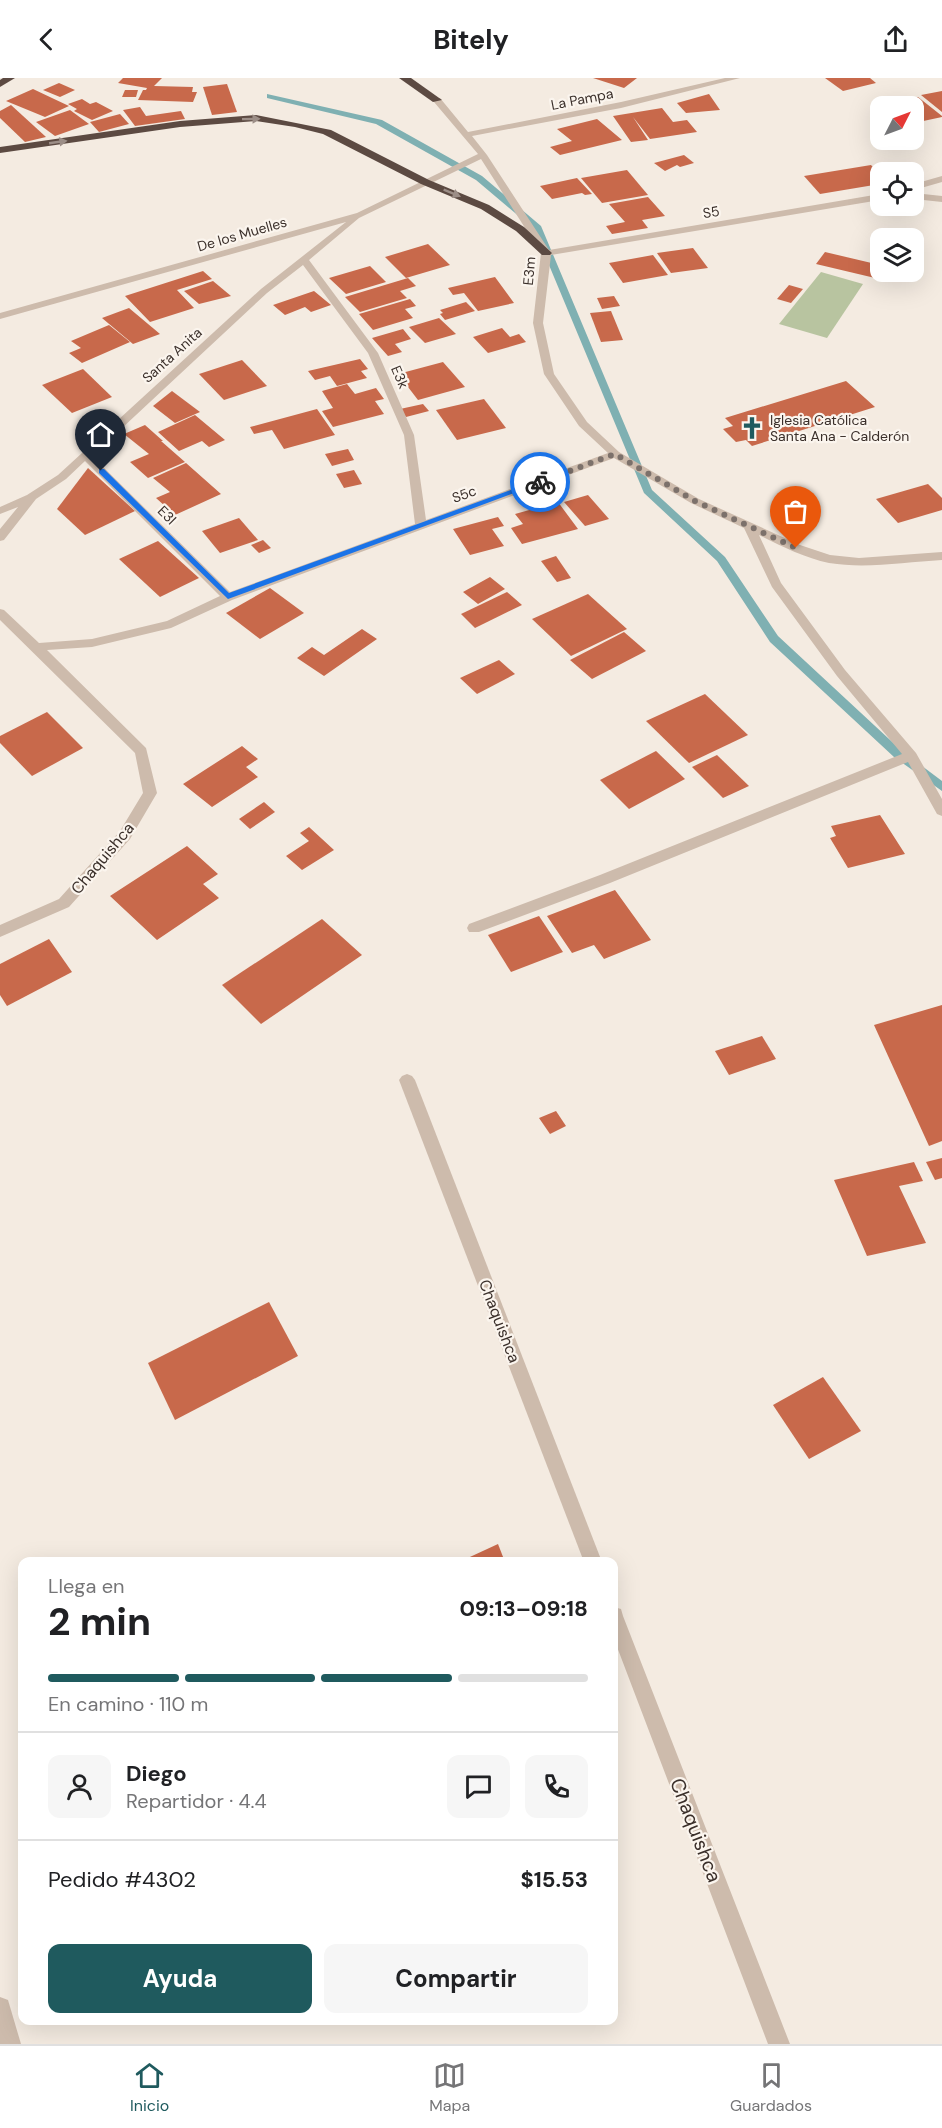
<!DOCTYPE html>
<html lang="es">
<head>
<meta charset="utf-8">
<style>
	:root { --surface:#fff; --page:#f6f6f6; --text:#202124; --muted:#757577; --line:#e0e0e0; --accent:#1f5a5e }
	body { margin:0; font-family:"DM Sans",sans-serif; background:var(--page); color:var(--text); height:100vh; display:flex; flex-direction:column; font-size:22px; white-space:nowrap }
	* { box-sizing:border-box; margin:0 }
	p { font-size:20px; color:var(--muted) }
	.icon { flex:none; width:33px; height:33px; fill:none; stroke:currentColor; stroke-width:2; stroke-linecap:round; stroke-linejoin:round }
	.map { position:relative; flex:1; overflow:hidden }
	.panel { position:absolute; left:18px; top:1479px; width:600px; height:468px; display:flex; flex-direction:column; background:var(--surface); border-radius:12px; box-shadow:0 6px 24px #0002 }
	.panel>* { flex:none }
	.needle { width:39px; rotate:48deg }
	.controls { position:absolute; left:870px; top:18px; display:grid; gap:12px }
	.controls a { display:grid; place-items:center; width:54px; height:54px; border-radius:12px; background:var(--surface); box-shadow:0 6px 24px #0002; font-size:30px }
	.pin { position:absolute; display:grid; place-items:center; width:51px; height:51px; color:#fff; margin:-62px -26px; border-radius:50% 50% 50% 0; rotate:-45deg; box-shadow:0 0 6px #0007 }
	.pin .icon { rotate:45deg }
	.courier { position:absolute; display:grid; place-items:center; width:60px; height:60px; margin:-30px; border:4px solid #1a73e8; border-radius:50%; background:#fff; color:#222; box-shadow:0 2px 8px #0007 }
	.summary em { font-style:normal; font-weight:700 }
	.summary div { display:flex; flex-direction:column-reverse }
	.summary { display:flex; align-items:center; justify-content:space-between; height:102px; padding:0 30px }
	h1 { font-size:39px; font-weight:700; line-height:45px }
	.bar { display:grid; grid-template-columns:repeat(4,1fr); gap:9px 6px; align-content:center; height:72px; padding:0 30px }
	.bar i { height:8px; border-radius:4px; background:var(--line) }
	.bar .current { background:var(--accent) }
	.bar p { grid-column:span 4 }
	.line { display:flex; align-items:center; gap:15px; padding:0 30px; border-top:2px solid var(--line) }
	.line div { flex:1 }
	.round { display:grid; place-items:center; flex:none; width:63px; height:63px; border-radius:12px; background:var(--page) }
	.button { display:flex; gap:12px; margin-top:auto; padding:12px 30px }
	.button a { flex:1; height:69px; border-radius:12px; background:var(--accent); color:#fff; font-size:24px; font-weight:700; line-height:69px; text-align:center }
	.button a+a { background:var(--page); color:var(--text) }
	header { display:flex; justify-content:space-between; align-items:center; height:78px; padding:0 30px; background:var(--surface); font-size:27px; font-weight:700 }
	.tab-bar { display:flex; justify-content:space-around; align-items:center; height:84px; border-top:2px solid var(--line); background:var(--surface); font-size:16px; color:var(--muted) }
	.tab-bar a { display:grid; justify-items:center; gap:3px }
	.tab-bar .current { color:var(--accent) }
	.map>svg:first-child { display:block }
	.green { fill:#b8c4a0 }
	.lines { fill:none; stroke-linecap:round; stroke-linejoin:round }
	.stream { fill:#7fb0b2; fill-rule:evenodd }
	.building { fill:#c8694b }
	.minor { fill:#cdbbac; fill-rule:evenodd }
	.highway { fill:#5c4a42; fill-rule:evenodd }
	.oneway { fill:#9c8e87 }
	.route { fill:#1a73e8 }
	.done { stroke:#7c716b; stroke-width:6; stroke-dasharray:0 10.8 }
	.labels { text-anchor:middle; stroke-width:4.5; stroke-linejoin:round; paint-order:stroke }
	.far-street-label { font-size:14px; fill:#3b302b; stroke:#fbf5ee }
	.far-poi-label { font-size:14px; fill:#3b302b; stroke:#fbf5ee; text-anchor:start }
	.street-label { font-size:16px; fill:#3b302b; stroke:#fbf5ee }
	.near-street-label { font-size:20px; fill:#3b302b; stroke:#fbf5ee }
</style>
</head>
<body>
<header><svg class="icon" aria-label="back" viewBox="0 0 24 24"><path d="M15 5l-7 7 7 7"/></svg>Bitely<svg class="icon" aria-label="share" viewBox="0 0 24 24"><path d="M12 15V3M7 8l5-5 5 5M5 13v7h14v-7"/></svg></header>
<div class="map">
<svg width="942" height="1966" viewBox="0 0 942 1966">
	<rect width="100%" height="100%" fill="#f4ebe1"/>
	<path class="green" d="M 821,194 L 863,206 L 827,260 L 779,246 Z"/>
	<g class="lines">
		<path class="stream" d="M 267,16 L 382,42 L 482,98 L 541,148 L 652,412 L 725,479 L 778,558 L 902,673 L 942,703 L 942,713 L 894,679 L 770,564 L 717,483 L 644,415 L 534,151 L 476,102 L 376,46 L 267,20 Z"/>
	</g>
	<g class="building">
		<path d="M 123,0 L 162,0 L 154,8 L 193,9 L 192,14 L 197,14 L 193,24 L 138,22 L 143,12 L 146,12 L 147,10 L 118,5 Z"/>
		<path d="M 593,0 L 637,0 L 624,10 Z"/>
		<path d="M 825,0 L 870,0 L 876,5 L 843,13 Z"/>
		<path d="M 59,5 L 75,12 L 60,19 L 43,12 Z"/>
		<path d="M 227,6 L 237,34 L 212,37 L 203,9 Z"/>
		<path d="M 33,11 L 52,20 L 69,28 L 45,39 L 6,23 Z"/>
		<path d="M 125,12 L 138,12 L 136,19 L 122,19 Z"/>
		<path d="M 942,13 L 942,34 L 921,17 Z"/>
		<path d="M 709,16 L 720,32 L 686,35 L 677,25 Z"/>
		<path d="M 918,19 L 942,38 L 942,39 L 914,45 L 914,28 L 899,28 L 896,25 Z"/>
		<path d="M 82,21 L 90,26 L 96,24 L 113,33 L 92,42 L 74,33 L 77,31 L 68,26 Z"/>
		<path d="M 11,27 L 46,59 L 25,64 L 0,40 L 0,33 Z"/>
		<path d="M 140,29 L 146,38 L 181,33 L 185,41 L 135,48 L 123,32 Z"/>
		<path d="M 662,30 L 673,44 L 687,42 L 697,54 L 650,61 L 633,39 L 648,62 L 631,64 L 613,38 Z"/>
		<path d="M 70,32 L 89,46 L 55,58 L 36,44 Z"/>
		<path d="M 120,36 L 129,46 L 99,54 L 90,44 Z"/>
		<path d="M 597,41 L 622,62 L 560,77 L 550,69 L 572,63 L 557,51 Z"/>
		<path d="M 684,77 L 694,85 L 680,89 L 677,87 L 665,93 L 654,85 Z"/>
		<path d="M 871,87 L 880,97 L 880,106 L 820,116 L 804,98 Z"/>
		<path d="M 627,92 L 648,117 L 602,125 L 581,100 Z"/>
		<path d="M 577,100 L 592,116 L 585,117 L 582,115 L 552,121 L 540,108 Z"/>
		<path d="M 648,119 L 665,138 L 642,142 L 648,150 L 612,156 L 606,148 L 625,144 L 609,126 Z"/>
		<path d="M 428,166 L 450,187 L 406,200 L 385,179 Z"/>
		<path d="M 693,170 L 708,190 L 671,195 L 657,175 Z"/>
		<path d="M 825,174 L 880,187 L 880,191 L 875,200 L 816,186 Z"/>
		<path d="M 653,177 L 668,197 L 623,205 L 609,185 Z"/>
		<path d="M 370,188 L 386,204 L 346,216 L 329,200 Z"/>
		<path d="M 203,193 L 212,201 L 177,212 L 194,230 L 150,244 L 125,218 Z"/>
		<path d="M 495,199 L 514,225 L 478,233 L 464,215 L 453,217 L 448,210 Z"/>
		<path d="M 408,200 L 416,208 L 400,213 L 407,220 L 360,234 L 345,219 Z"/>
		<path d="M 213,203 L 231,218 L 199,226 L 184,213 Z"/>
		<path d="M 789,207 L 803,211 L 791,225 L 777,221 Z"/>
		<path d="M 314,213 L 331,227 L 311,234 L 305,229 L 285,237 L 273,227 Z"/>
		<path d="M 614,218 L 620,228 L 602,231 L 597,220 Z"/>
		<path d="M 410,221 L 416,228 L 405,231 L 413,240 L 373,252 L 359,236 Z"/>
		<path d="M 466,224 L 475,233 L 445,242 L 440,236 L 443,235 L 440,232 Z"/>
		<path d="M 129,230 L 160,256 L 133,266 L 102,240 Z"/>
		<path d="M 611,233 L 623,262 L 601,264 L 590,235 Z"/>
		<path d="M 439,240 L 456,256 L 425,265 L 409,249 Z"/>
		<path d="M 109,247 L 130,264 L 82,285 L 69,275 L 81,270 L 71,263 Z"/>
		<path d="M 502,250 L 510,259 L 519,256 L 526,264 L 488,275 L 473,259 Z"/>
		<path d="M 403,251 L 411,261 L 395,266 L 402,274 L 388,278 L 372,260 Z"/>
		<path d="M 360,281 L 368,291 L 361,293 L 367,300 L 337,308 L 330,298 L 315,302 L 308,293 Z"/>
		<path d="M 242,282 L 267,308 L 224,322 L 199,296 Z"/>
		<path d="M 443,284 L 465,309 L 418,322 L 398,296 Z"/>
		<path d="M 83,291 L 112,319 L 72,335 L 42,307 Z"/>
		<path d="M 846,303 L 875,329 L 752,368 L 746,362 L 736,364 L 723,351 L 733,348 L 725,340 Z"/>
		<path d="M 347,306 L 355,316 L 376,310 L 384,321 L 375,323 L 384,336 L 333,349 L 322,333 L 333,330 L 322,313 Z"/>
		<path d="M 172,313 L 200,334 L 175,345 L 153,328 Z"/>
		<path d="M 484,321 L 506,350 L 457,362 L 436,332 Z"/>
		<path d="M 423,326 L 429,333 L 406,339 L 400,331 Z"/>
		<path d="M 317,331 L 335,357 L 284,371 L 272,352 L 254,356 L 250,349 Z"/>
		<path d="M 195,337 L 225,362 L 209,369 L 202,363 L 179,373 L 158,354 Z"/>
		<path d="M 145,347 L 163,363 L 161,363 L 185,384 L 148,400 L 130,384 L 149,376 L 124,356 Z"/>
		<path d="M 348,371 L 354,382 L 332,388 L 325,376 Z"/>
		<path d="M 186,385 L 221,416 L 175,437 L 156,420 L 170,414 L 153,400 Z"/>
		<path d="M 88,390 L 135,433 L 85,457 L 57,431 Z"/>
		<path d="M 354,392 L 362,406 L 344,410 L 336,396 Z"/>
		<path d="M 928,406 L 942,420 L 942,432 L 898,445 L 876,421 Z"/>
		<path d="M 588,417 L 609,441 L 585,448 L 564,424 Z"/>
		<path d="M 558,424 L 578,451 L 522,466 L 511,450 L 523,446 L 515,436 Z"/>
		<path d="M 498,439 L 504,448 L 492,451 L 504,468 L 470,477 L 453,451 Z"/>
		<path d="M 239,440 L 258,462 L 220,475 L 202,453 Z"/>
		<path d="M 263,462 L 271,470 L 259,475 L 251,467 Z"/>
		<path d="M 158,463 L 199,500 L 160,519 L 119,481 Z"/>
		<path d="M 556,478 L 571,500 L 557,504 L 541,483 Z"/>
		<path d="M 490,499 L 505,511 L 478,526 L 463,514 Z"/>
		<path d="M 270,510 L 304,535 L 260,561 L 226,535 Z"/>
		<path d="M 507,514 L 522,527 L 475,550 L 461,536 Z"/>
		<path d="M 588,516 L 627,551 L 571,578 L 532,541 Z"/>
		<path d="M 362,551 L 377,561 L 324,598 L 297,580 L 312,569 L 324,577 Z"/>
		<path d="M 624,554 L 646,573 L 592,601 L 570,582 Z"/>
		<path d="M 499,582 L 515,596 L 477,616 L 460,600 Z"/>
		<path d="M 705,616 L 748,657 L 689,685 L 646,643 Z"/>
		<path d="M 47,634 L 83,670 L 32,698 L 0,665 L 0,658 Z"/>
		<path d="M 242,668 L 258,681 L 246,689 L 258,699 L 212,729 L 183,706 Z"/>
		<path d="M 656,673 L 685,701 L 629,731 L 600,702 Z"/>
		<path d="M 717,677 L 749,708 L 723,720 L 692,689 Z"/>
		<path d="M 264,724 L 275,734 L 250,751 L 239,741 Z"/>
		<path d="M 880,737 L 905,776 L 848,790 L 830,760 L 836,758 L 831,748 Z"/>
		<path d="M 309,749 L 334,772 L 302,792 L 286,778 L 309,763 L 300,755 Z"/>
		<path d="M 187,768 L 218,796 L 203,806 L 219,820 L 157,862 L 110,818 Z"/>
		<path d="M 615,812 L 651,862 L 604,881 L 594,867 L 572,875 L 547,838 Z"/>
		<path d="M 539,838 L 563,874 L 511,894 L 488,857 Z"/>
		<path d="M 322,841 L 362,877 L 261,946 L 222,907 Z"/>
		<path d="M 49,861 L 72,894 L 7,928 L 0,917 L 0,886 Z"/>
		<path d="M 942,927 L 942,1063 L 929,1068 L 874,947 Z"/>
		<path d="M 762,958 L 776,981 L 729,997 L 715,973 Z"/>
		<path d="M 556,1033 L 566,1048 L 550,1056 L 539,1040 Z"/>
		<path d="M 942,1080 L 942,1100 L 935,1102 L 926,1084 Z"/>
		<path d="M 914,1084 L 923,1103 L 899,1108 L 926,1165 L 867,1178 L 834,1102 Z"/>
		<path d="M 269,1224 L 298,1278 L 175,1342 L 148,1285 Z"/>
		<path d="M 823,1299 L 861,1353 L 809,1381 L 773,1327 Z"/>
		<path d="M 498,1466 L 505,1484 L 459,1484 Z"/>
	</g>
	<g class="lines">
		<g class="minor">
			<path d="M 725,0 L 740,0 L 621,30 L 472,58 L 487,77 L 549,172 L 880,116 L 880,122 L 551,177 L 543,245 L 554,296 L 587,344 L 619,374 L 699,421 L 800,467 L 830,477 L 859,480 L 942,474 L 942,482 C 905,484 866,491 829,485 C 805,480 781,468 759,457 L 781,505 L 845,592 L 916,675 L 942,721 L 942,738 L 937,736 L 908,684 L 610,805 L 479,854 L 469,854 L 467,850 L 469,846 L 600,797 L 902,676 L 837,598 L 772,509 L 744,450 L 691,425 L 614,380 L 232,522 L 171,550 L 92,569 L 47,572 L 146,670 L 157,715 L 130,761 L 69,829 L 0,859 L 0,847 L 59,821 L 120,753 L 143,715 L 135,675 L 0,542 L 0,531 L 4,532 L 39,565 L 92,561 L 167,543 L 220,518 L 85,383 L 66,401 L 36,421 L 4,462 L 0,463 L 0,451 L 18,429 L 0,436 L 0,429 L 27,417 L 58,397 L 261,211 L 346,144 L 0,241 L 0,235 L 357,135 L 478,76 L 434,24 L 434,20 L 440,20 L 468,54 L 621,24 ZM 481,81 L 541,175 L 533,245 L 544,296 L 579,348 L 608,375 L 426,442 L 414,357 L 378,275 L 309,182 L 359,140 ZM 303,187 L 368,275 L 404,357 L 415,446 L 230,514 L 92,378 L 267,215 Z"/>
			<path d="M 942,98 L 942,104 L 914,112 L 914,106 Z"/>
			<path d="M 914,115 L 942,118 L 942,124 L 914,121 Z"/>
			<path d="M 407,996 L 412,998 L 415,1002 L 602,1484 L 584,1484 L 399,1002 L 402,998 Z"/>
			<path d="M 614,1529 L 621,1531 L 623,1538 L 790,1966 L 768,1966 L 614,1561 Z"/>
			<path d="M 0,1919 L 8,1922 L 21,1966 L 0,1966 Z"/>
		</g>
		<g class="highway">
			<path d="M 3,0 L 15,0 L 0,9 L 0,2 Z"/>
			<path d="M 399,0 L 411,0 L 442,22 L 433,24 Z"/>
			<path d="M 256,37 L 331,52 L 429,102 L 489,127 L 524,149 L 552,175 L 550,177 L 542,177 L 516,153 L 481,131 L 421,106 L 323,56 L 295,49 L 256,43 L 180,49 L 0,75 L 0,69 L 180,43 Z"/>
		</g>
	</g>
	<defs><path id="oneway-solid" d="M-6-.8H1V-3.2L6.5 0L1 3.2V.8H-6Z" transform="scale(1.5)"/></defs>
	<g class="oneway">
		<use href="#oneway-solid" transform="translate(251 41) rotate(-1)"/>
		<use href="#oneway-solid" transform="translate(58 64) rotate(-8)"/>
		<use href="#oneway-solid" transform="translate(452 115) rotate(22)"/>
	</g>
	<path class="route" d="M 99,391 L 104,391 L 229,515 L 538,402 L 544,404 L 228,521 L 99,395 Z"/>
	<g class="lines">
		<path class="done" d="M 540,404 L 615,376 L 695,423 L 796,470"/>
	</g>
	<defs>
		<g id="church-bare" transform="scale(1.8)"><path d="M-1.2-6h2.4v3.5h3.3v2.4h-3.3V6h-2.4V-.1h-3.3v-2.4h3.3Z" fill="#1f5a5e" stroke="#fbf5ee" stroke-width="2.5" paint-order="stroke"/></g>
	</defs>
	<g fill-rule="evenodd">
		<use href="#church-bare" x="752" y="350"/>
	</g>
	<g class="labels">
		<g class="far-street-label">
			<text transform="translate(582 21) rotate(-11)" y="5">La Pampa</text>
			<text transform="translate(711 134) rotate(-10)" y="5">S5</text>
			<text transform="translate(242 156) rotate(-16)" y="5">De los Muelles</text>
			<text transform="translate(529 193) rotate(-85)" y="5">E3m</text>
			<text transform="translate(172 277) rotate(-42)" y="5">Santa Anita</text>
			<text transform="translate(400 299) rotate(67)" y="5">E3k</text>
			<text transform="translate(464 416) rotate(-20)" y="5">S5c</text>
			<text transform="translate(167 437) rotate(45)" y="5">E3l</text>
		</g>
		<g class="far-poi-label">
			<text x="770" y="347">Iglesia Católica<tspan x="770" dy="16">Santa Ana - Calderón</tspan></text>
		</g>
		<g class="street-label">
			<text transform="translate(102 780) rotate(-50)" y="6">Chaquishca</text>
			<text transform="translate(500 1243) rotate(69)" y="6">Chaquishca</text>
		</g>
		<g class="near-street-label">
			<text transform="translate(696 1752) rotate(69)" y="7">Chaquishca</text>
		</g>
	</g>
</svg>
<div class="controls">
<a><svg class="needle" viewBox="-14 -14 28 28"><path d="M0-13l5 13h-10z" fill="#e53935"/><path d="M0 13l5-13h-10z" fill="#757577"/></svg></a>
<a><svg class="icon" aria-label="locate" viewBox="0 0 24 24"><circle cx="12" cy="12" r="6"/><path d="M12 2v4M12 18v4M2 12h4M18 12h4"/></svg></a>
<a><svg class="icon" aria-label="layers" viewBox="0 0 24 24"><path d="M12 4l9 5-9 5-9-5zM3 14l9 5 9-5"/></svg></a>
</div>
<div class="pin" style="left:796px;top:470px;background:#ea580c"><svg class="icon" aria-label="bag" viewBox="0 0 24 24"><path d="M5 8h14l-1 12H6zM9 8a3 3 0 0 1 6 0"/></svg></div>
<div class="pin" style="left:101px;top:393px;background:#1f2937"><svg class="icon" aria-label="home" viewBox="0 0 24 24"><path d="M3 11l9-7 9 7M6 9v11h12V9"/></svg></div>
<div class="courier" style="left:540px;top:404px"><svg class="icon" aria-label="bike" viewBox="0 0 24 24"><circle cx="6" cy="16" r="4"/><circle cx="18" cy="16" r="4"/><path d="M6 16l4-8h5l3 8M10 8l3 8H6M13 5h3"/></svg></div>
<section class="panel">
<div class="summary"><div><h1>2 min</h1><p>Llega en</p></div><em>09:13–09:18</em></div>
<div class="bar"><i class="current"></i><i class="current"></i><i class="current"></i><i></i><p>En camino · 110 m</p></div>
<div class="line" style="height:108px"><a class="round"><svg class="icon" aria-label="person" viewBox="0 0 24 24"><circle cx="12" cy="8" r="4"/><path d="M4 21q1-7 8-7t8 7"/></svg></a><div><b>Diego</b><p>Repartidor · 4.4</p></div><a class="round"><svg class="icon" aria-label="chat" viewBox="0 0 24 24"><path d="M4 5h16v11H9l-5 4z"/></svg></a><a class="round"><svg class="icon" aria-label="phone" viewBox="0 0 24 24"><path d="M5 4h4l2 5-3 2q2 4 5 5l2-3 5 2v4C11 20 4 13 5 4z"/></svg></a></div>
<div class="line" style="height:78px"><div>Pedido #4302</div><b>$15.53</b></div>
<div class="button"><a>Ayuda</a><a>Compartir</a></div>
</section>
</div>
<nav class="tab-bar">
<a class="current"><svg class="icon" aria-label="home" viewBox="0 0 24 24"><path d="M3 11l9-7 9 7M6 9v11h12V9"/></svg>Inicio</a>
<a><svg class="icon" aria-label="map" viewBox="0 0 24 24"><path d="M3 6l6-2 6 2 6-2v14l-6 2-6-2-6 2zM9 4v14M15 6v14"/></svg>Mapa</a>
<a><svg class="icon" aria-label="saved" viewBox="0 0 24 24"><path d="M7 4h10v16l-5-4-5 4z"/></svg>Guardados</a>
</nav>
</body>
</html>
